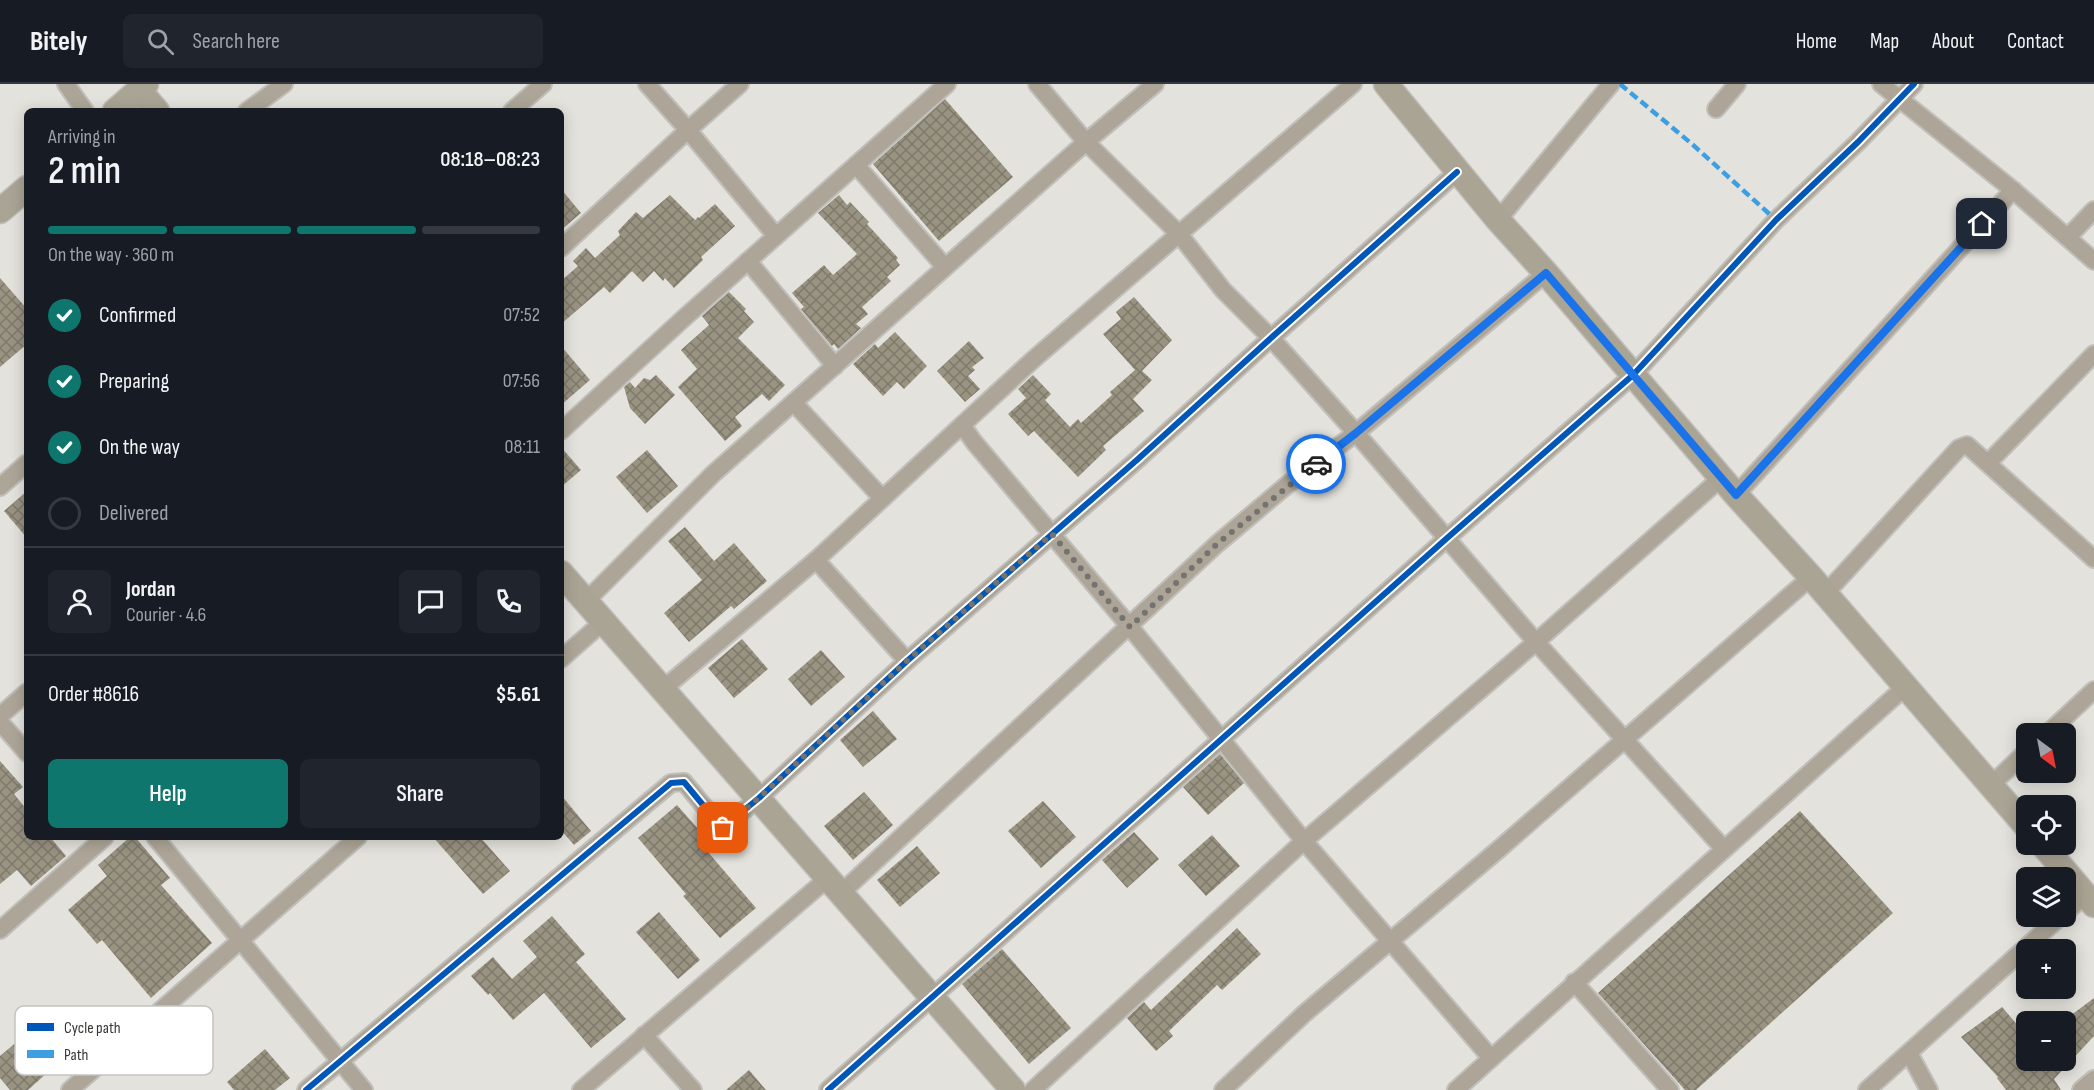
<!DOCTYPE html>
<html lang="en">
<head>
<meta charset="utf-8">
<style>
	:root { --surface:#171b24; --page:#20242c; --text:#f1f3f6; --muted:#9ea1a6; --line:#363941; --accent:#0f766e }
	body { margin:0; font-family:"Sofia Sans Condensed",sans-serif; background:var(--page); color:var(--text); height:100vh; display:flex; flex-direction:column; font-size:22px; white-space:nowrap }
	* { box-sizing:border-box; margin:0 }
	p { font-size:20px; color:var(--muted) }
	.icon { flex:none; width:33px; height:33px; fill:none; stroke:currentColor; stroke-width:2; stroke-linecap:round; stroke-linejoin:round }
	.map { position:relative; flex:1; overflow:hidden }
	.side { position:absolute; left:24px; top:24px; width:540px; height:732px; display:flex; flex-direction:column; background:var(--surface); border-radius:9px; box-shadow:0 3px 15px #0003 }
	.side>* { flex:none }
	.needle { width:39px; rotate:148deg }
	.fabs { position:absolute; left:2016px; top:639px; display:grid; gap:12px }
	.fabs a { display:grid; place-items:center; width:60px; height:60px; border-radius:9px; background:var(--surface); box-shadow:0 3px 15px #0003; font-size:30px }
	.pin { position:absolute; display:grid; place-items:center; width:51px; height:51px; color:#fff; margin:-26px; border-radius:12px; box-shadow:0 3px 9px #0006 }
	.courier { position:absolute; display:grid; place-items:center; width:60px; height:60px; margin:-30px; border:4px solid #1a73e8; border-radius:50%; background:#fff; color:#222; box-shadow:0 2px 8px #0007 }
	.headline em { font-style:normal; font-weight:600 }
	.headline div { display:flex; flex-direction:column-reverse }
	.headline { display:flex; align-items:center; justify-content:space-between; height:102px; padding:0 24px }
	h1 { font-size:39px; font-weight:600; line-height:45px }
	.bar { display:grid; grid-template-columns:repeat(4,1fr); gap:9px 6px; align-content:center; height:72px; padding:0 24px }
	.bar i { height:8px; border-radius:4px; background:var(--line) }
	.bar .active { background:var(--accent) }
	.bar p { grid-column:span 4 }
	.line { display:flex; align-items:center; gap:15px; padding:0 24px; border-top:2px solid var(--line) }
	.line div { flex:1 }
	.round { display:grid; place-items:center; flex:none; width:63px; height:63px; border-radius:9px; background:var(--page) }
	ol { padding:0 24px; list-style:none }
	li { display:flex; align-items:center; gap:18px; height:66px }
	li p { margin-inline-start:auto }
	li .icon { padding:6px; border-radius:50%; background:var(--accent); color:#fff; stroke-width:4 }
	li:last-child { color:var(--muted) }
	li i { width:33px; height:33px; border:3px solid var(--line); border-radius:50% }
	.cta { display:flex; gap:12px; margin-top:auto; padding:12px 24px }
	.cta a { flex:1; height:69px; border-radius:9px; background:var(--accent); color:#fff; font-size:24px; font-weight:600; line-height:69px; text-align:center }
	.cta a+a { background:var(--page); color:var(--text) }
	header { display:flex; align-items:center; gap:36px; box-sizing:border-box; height:84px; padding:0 30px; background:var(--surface); border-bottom:2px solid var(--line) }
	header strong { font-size:28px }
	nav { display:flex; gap:33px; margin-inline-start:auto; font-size:21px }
	.search { width:420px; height:54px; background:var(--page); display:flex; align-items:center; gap:15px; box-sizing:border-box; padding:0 21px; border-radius:9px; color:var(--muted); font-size:22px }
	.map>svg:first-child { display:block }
	.building { fill:url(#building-cross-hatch) }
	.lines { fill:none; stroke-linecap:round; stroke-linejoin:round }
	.street-casing { stroke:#c1bfbb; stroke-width:20 }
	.secondary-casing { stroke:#c1bfbb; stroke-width:27 }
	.street { stroke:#ada698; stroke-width:16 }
	.secondary { stroke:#aaa495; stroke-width:24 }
	.quiet { stroke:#3e9ee2; stroke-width:4.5; stroke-dasharray:9 4.5; stroke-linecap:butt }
	.cycleway-casing { stroke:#fff; stroke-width:10 }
	.cycleway { stroke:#0057b8; stroke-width:6 }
	.done { stroke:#75736f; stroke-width:6; stroke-dasharray:0 10.8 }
	.route { stroke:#1a73e8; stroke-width:8 }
	.key { fill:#fff; stroke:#c4c3c2; stroke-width:1.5 }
	.key-label { font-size:16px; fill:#393734 }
</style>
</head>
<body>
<header>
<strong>Bitely</strong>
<div class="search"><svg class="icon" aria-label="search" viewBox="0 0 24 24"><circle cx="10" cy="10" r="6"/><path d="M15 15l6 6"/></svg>Search here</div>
<nav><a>Home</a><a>Map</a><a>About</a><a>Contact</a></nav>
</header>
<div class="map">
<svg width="2094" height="1006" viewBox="0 0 2094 1006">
	<defs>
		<pattern id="building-cross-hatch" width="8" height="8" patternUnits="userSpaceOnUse" patternTransform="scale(1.5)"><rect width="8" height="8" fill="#999382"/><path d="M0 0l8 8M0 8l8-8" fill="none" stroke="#7e796b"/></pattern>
	</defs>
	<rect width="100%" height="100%" fill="#e4e2dc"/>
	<g class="building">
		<path d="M 945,15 L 1013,93 L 939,157 L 873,80 Z"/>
		<path d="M 561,105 L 581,129 L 561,146 Z"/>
		<path d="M 670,111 L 695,136 L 698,133 L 699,134 L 715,120 L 735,142 L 701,173 L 703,176 L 674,204 L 665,194 L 663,197 L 654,187 L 643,198 L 632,187 L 610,209 L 604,203 L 561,240 L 561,197 L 578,182 L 573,177 L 586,164 L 595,174 L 620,151 L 618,147 L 636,128 L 643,134 Z"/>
		<path d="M 839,111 L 847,121 L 850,118 L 869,138 L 867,140 L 898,174 L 896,176 L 900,181 L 887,193 L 891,197 L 862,223 L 868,230 L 856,240 L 861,244 L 838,265 L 834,260 L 832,262 L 801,225 L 804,223 L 792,209 L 824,181 L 833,191 L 857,170 L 818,129 Z"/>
		<path d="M 0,194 L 27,225 L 27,260 L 0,283 Z"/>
		<path d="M 729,208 L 746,225 L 744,227 L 754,238 L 738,254 L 785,301 L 769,317 L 762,310 L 735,333 L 742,342 L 725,357 L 678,303 L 697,285 L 681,266 L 709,241 L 702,232 Z"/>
		<path d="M 1134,213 L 1172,256 L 1142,287 L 1152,296 L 1133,315 L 1144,327 L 1103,362 L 1106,366 L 1078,393 L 1034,347 L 1028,352 L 1008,330 L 1026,314 L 1018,305 L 1033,291 L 1051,310 L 1045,316 L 1070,343 L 1078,335 L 1081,339 L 1112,311 L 1110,308 L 1135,286 L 1103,250 L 1121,235 L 1116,228 Z"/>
		<path d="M 895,248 L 927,282 L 904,305 L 897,298 L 883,312 L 853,280 L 875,260 L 878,264 Z"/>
		<path d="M 969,257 L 984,274 L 972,283 L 975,286 L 968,292 L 980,305 L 965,318 L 937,287 Z"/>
		<path d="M 561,262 L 590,296 L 561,321 Z"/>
		<path d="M 656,291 L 675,311 L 645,340 L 630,324 L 624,303 L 630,298 L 635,304 L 644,294 L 650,296 Z"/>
		<path d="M 561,363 L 581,386 L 561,403 Z"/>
		<path d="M 647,366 L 678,402 L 647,429 L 616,393 Z"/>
		<path d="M 27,407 L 27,454 L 4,427 Z"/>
		<path d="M 685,443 L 714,477 L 734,459 L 767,497 L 734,525 L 731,522 L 689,558 L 664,529 L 702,496 L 668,457 Z"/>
		<path d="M 742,555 L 768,585 L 734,614 L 708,584 Z"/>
		<path d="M 821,566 L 845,593 L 811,622 L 788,595 Z"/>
		<path d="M 873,627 L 897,655 L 863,683 L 840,656 Z"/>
		<path d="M 1220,670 L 1244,699 L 1208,731 L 1183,703 Z"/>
		<path d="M 0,677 L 23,703 L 14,710 L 27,726 L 27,753 L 50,753 L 66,772 L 31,802 L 17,786 L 0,800 Z"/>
		<path d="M 864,708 L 893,741 L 853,776 L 824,742 Z"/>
		<path d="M 561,711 L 591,747 L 574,761 L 561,746 Z"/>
		<path d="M 1043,717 L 1076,753 L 1041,784 L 1008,747 Z"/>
		<path d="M 677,721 L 713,762 L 707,767 L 756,824 L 720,854 L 683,812 L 686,810 L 638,754 Z"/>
		<path d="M 1800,727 L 1893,829 L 1696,1006 L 1685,1006 L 1598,909 Z"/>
		<path d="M 1134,748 L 1159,775 L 1127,804 L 1102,776 Z"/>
		<path d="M 1212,751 L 1240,782 L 1206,812 L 1178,781 Z"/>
		<path d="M 130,753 L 135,753 L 170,794 L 161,801 L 212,859 L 151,914 L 102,856 L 97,860 L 68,826 L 107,792 L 98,781 Z"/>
		<path d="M 433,753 L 480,753 L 510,787 L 483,810 Z"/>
		<path d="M 917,762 L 940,789 L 900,823 L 877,796 Z"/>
		<path d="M 659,828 L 700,876 L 678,895 L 636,848 Z"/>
		<path d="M 552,832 L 585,870 L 576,878 L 626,935 L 591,964 L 544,909 L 513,936 L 490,909 L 488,911 L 471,892 L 493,873 L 512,895 L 537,873 L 523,857 Z"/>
		<path d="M 1237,844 L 1261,870 L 1222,906 L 1217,901 L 1169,947 L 1173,952 L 1156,967 L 1127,934 L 1144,918 L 1151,926 Z"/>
		<path d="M 1002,865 L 1071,944 L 1029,980 L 962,900 Z"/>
		<path d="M 2094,914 L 2094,952 L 2054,995 L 2061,1006 L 2006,1006 L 1997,994 L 1998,993 L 1961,953 L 2002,923 L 2026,951 L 2026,976 L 2066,976 L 2066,935 Z"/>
		<path d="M 19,956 L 47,989 L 28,1006 L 10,1006 L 0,994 L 0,972 Z"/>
		<path d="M 265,965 L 290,994 L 275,1006 L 234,1006 L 227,998 Z"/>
		<path d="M 749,986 L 766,1006 L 726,1006 Z"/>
	</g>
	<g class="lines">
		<g class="street-casing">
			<g id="street">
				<path d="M 66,0 L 85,27"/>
				<path d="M 647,0 L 688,46 L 776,152"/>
				<path d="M 1037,0 L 1086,58 L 1179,150 L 1223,206 L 1271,254 L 1356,349 L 1536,558 L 1724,765"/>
				<path d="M 1881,0 L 2013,106 L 2094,177"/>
				<path d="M 1716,25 L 1737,0"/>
				<path d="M 247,27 L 284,0"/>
				<path d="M 512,27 L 543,0"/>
				<path d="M 856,81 L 945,183"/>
				<path d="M 1498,136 L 1611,0"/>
				<path d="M 2068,153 L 2094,126"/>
				<path d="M 561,164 L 688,46 L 740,0"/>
				<path d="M 748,177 L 835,282"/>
				<path d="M 794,319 L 882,414"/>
				<path d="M 962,341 L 1035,274 L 1353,0"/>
				<path d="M 561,347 L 684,234 L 947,0"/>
				<path d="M 1988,379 L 2094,270"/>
				<path d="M 0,403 L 27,379"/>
				<path d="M 1736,411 L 2013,106"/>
				<path d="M 816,476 L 907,577"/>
				<path d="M 1825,510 L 1959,364 L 1967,361 L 2094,475"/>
				<path d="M 586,517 L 713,390 L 1086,58 L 1155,0"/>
				<path d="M 561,575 L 604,537"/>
				<path d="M 663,605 L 816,476 L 962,341 L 974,358 L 1130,543 L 1304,757 L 1491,974"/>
				<path d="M 0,632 L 27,608"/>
				<path d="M 0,638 L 27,669"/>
				<path d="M 2047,650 L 2094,606"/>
				<path d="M 1991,701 L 2026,668"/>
				<path d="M 155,753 L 364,1006"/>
				<path d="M 841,809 L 1217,460 L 1287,401 L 1356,349 L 1546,189"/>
				<path d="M 2066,828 L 2085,811"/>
				<path d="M 0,846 L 105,753"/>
				<path d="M 1574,898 L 1670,1006"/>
				<path d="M 644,951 L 693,1006"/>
				<path d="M 1909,969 L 1929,1006"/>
				<path d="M 70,1006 L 358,753"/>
				<path d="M 306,1006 L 671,699 L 684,698 L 722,744 L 759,714 L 907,577 L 1138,375 L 1271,254 L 1457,88"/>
				<path d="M 581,1006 L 828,794"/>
				<path d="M 828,1006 L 1446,455 L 1633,291 L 1776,136 L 1858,58 L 1914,0"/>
				<path d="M 1033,1006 L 1304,757 L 1536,558 L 1721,394"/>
				<path d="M 1223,1006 L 1305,929 L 1498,766 L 1811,493"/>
				<path d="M 1456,1006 L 1904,604"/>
				<path d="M 1867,1006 L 2061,832"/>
				<path d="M 2081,1006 L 2094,995"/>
			</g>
		</g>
		<g class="secondary-casing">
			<g id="secondary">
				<path d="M 1386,0 L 1498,136 L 1546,189 L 1736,411 L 1811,493 L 2026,742"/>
				<path d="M 139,6 L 157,27"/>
				<path d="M 115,27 L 146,0"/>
				<path d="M 0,127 L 27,104"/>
				<path d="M 561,489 L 1013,1006"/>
				<path d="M 2042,760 L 2094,821"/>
			</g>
		</g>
		<use href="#street" class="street"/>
		<use href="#secondary" class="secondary"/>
		<path class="quiet" d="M 1620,0 L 1692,60 L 1776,136"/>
		<g class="cycleway-casing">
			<g id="cycleway">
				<path d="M 306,1006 L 671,699 L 684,698 L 722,744 L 759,714 L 907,577 L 1138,375 L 1271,254 L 1457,88"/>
				<path d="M 828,1006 L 1446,455 L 1633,291 L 1776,136 L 1858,58 L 1914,0"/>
			</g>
		</g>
		<use href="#cycleway" class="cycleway"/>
	</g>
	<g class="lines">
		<path class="done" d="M 723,744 L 759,714 L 907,577 L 1052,450 L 1130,543 L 1217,460 L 1316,380"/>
		<path class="route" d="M 1316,380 L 1356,349 L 1546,189 L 1736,411 L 1982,140"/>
	</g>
	<rect x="15" y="922" width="198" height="69" rx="9" class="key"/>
	<rect x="27" y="939" width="27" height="8" fill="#0057b8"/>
	<rect x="27" y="966" width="27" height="8" fill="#3e9ee2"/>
	<g class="key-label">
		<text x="64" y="949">Cycle path</text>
		<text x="64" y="976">Path</text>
	</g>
</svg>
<div class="fabs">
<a><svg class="needle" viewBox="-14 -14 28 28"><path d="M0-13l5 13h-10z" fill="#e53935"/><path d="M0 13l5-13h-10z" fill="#9ea1a6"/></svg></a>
<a><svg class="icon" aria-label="locate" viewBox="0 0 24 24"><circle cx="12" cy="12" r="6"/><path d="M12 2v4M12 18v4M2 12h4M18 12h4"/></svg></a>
<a><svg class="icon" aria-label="layers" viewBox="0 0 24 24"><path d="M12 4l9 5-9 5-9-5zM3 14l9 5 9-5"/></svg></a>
<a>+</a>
<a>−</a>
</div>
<div class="pin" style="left:723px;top:744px;background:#ea580c"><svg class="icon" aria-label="bag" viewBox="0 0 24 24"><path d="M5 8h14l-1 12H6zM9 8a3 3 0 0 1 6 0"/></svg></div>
<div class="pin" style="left:1982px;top:140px;background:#1f2937"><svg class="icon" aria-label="home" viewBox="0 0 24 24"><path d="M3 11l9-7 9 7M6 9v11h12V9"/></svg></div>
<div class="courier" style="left:1316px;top:380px"><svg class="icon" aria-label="car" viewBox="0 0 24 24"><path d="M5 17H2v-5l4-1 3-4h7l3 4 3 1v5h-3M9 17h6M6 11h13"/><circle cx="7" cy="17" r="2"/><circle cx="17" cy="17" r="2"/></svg></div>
<section class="side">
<div class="headline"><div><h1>2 min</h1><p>Arriving in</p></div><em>08:18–08:23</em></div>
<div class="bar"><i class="active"></i><i class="active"></i><i class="active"></i><i></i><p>On the way · 360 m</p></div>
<ol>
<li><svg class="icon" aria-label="check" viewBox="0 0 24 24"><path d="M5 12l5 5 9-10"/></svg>Confirmed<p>07:52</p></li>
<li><svg class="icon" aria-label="check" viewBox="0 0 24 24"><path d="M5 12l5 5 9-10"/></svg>Preparing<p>07:56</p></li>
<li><svg class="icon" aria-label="check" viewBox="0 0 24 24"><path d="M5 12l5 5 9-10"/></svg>On the way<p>08:11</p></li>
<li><i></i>Delivered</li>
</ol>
<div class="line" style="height:108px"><a class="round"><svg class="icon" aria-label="person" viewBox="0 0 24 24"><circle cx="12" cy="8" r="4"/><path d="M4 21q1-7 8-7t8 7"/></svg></a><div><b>Jordan</b><p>Courier · 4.6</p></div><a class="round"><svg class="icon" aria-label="chat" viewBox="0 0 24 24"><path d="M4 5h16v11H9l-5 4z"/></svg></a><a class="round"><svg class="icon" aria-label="phone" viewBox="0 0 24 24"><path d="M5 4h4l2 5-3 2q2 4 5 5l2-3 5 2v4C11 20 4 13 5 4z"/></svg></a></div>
<div class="line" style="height:78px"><div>Order #8616</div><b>$5.61</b></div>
<div class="cta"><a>Help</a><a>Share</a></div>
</section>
</div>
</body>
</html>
